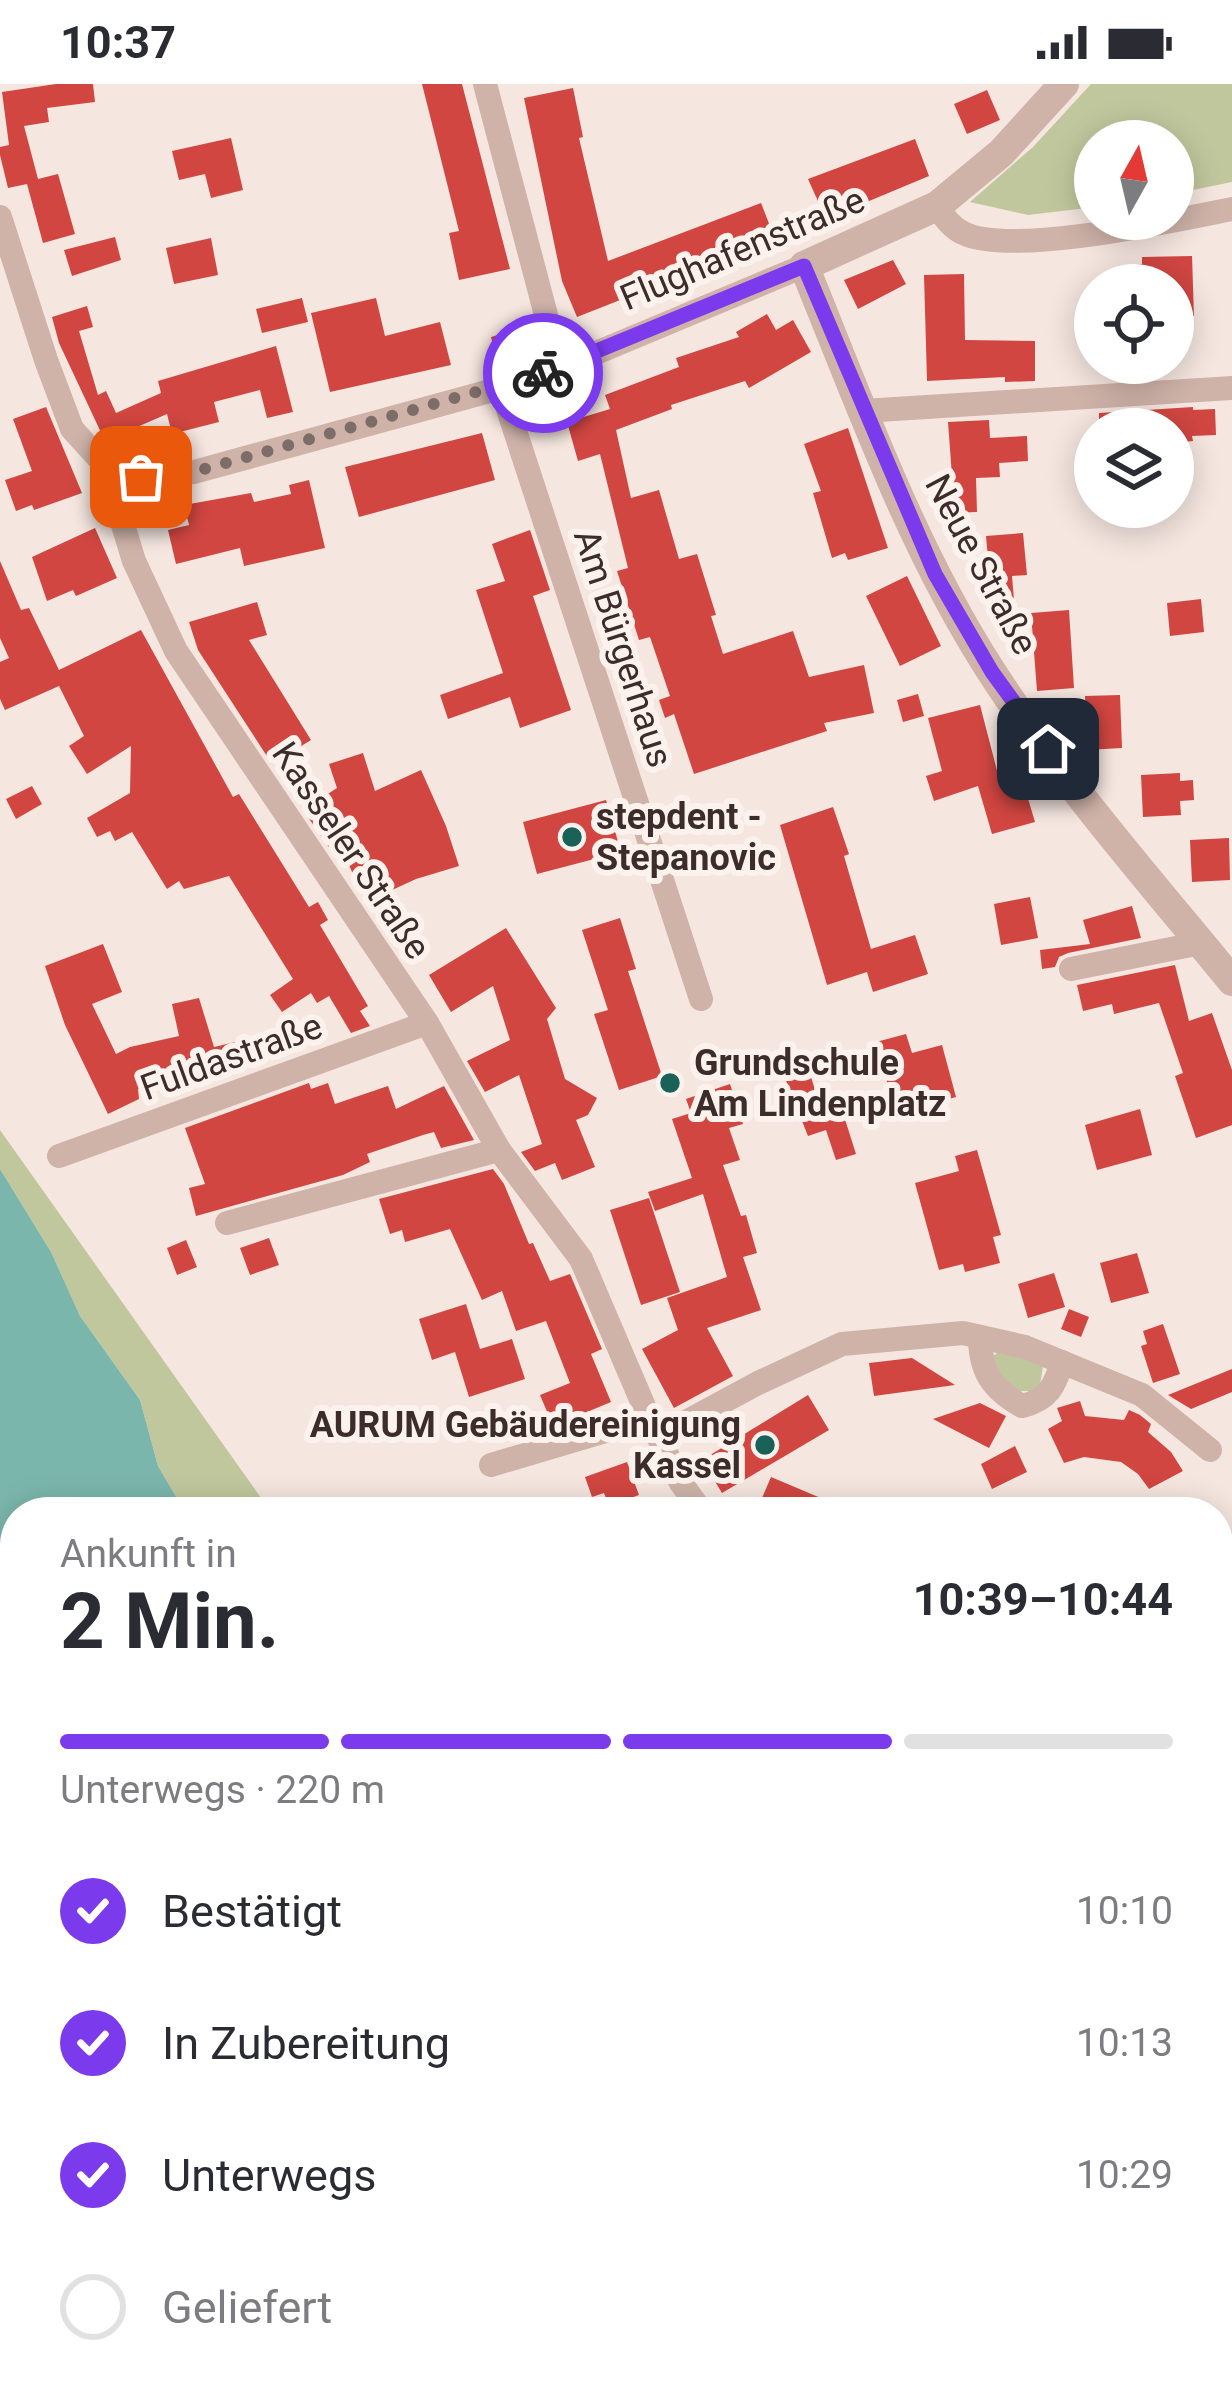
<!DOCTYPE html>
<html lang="de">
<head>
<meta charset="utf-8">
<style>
	:root { --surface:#fff; --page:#f2f2f3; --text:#2b2b33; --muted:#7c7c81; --line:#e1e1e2; --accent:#7c3aed }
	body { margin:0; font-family:Roboto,sans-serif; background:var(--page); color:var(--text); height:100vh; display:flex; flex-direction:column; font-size:45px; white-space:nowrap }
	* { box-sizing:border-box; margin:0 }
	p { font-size:39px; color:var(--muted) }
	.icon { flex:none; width:66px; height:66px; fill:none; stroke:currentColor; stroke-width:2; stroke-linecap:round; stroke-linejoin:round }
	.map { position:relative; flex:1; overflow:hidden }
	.panel { position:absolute; left:0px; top:1413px; width:1233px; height:903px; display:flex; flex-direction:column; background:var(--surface); border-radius:48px 48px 0 0; box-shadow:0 6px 30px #0003 }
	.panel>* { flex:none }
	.needle { width:78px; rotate:8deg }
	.tools { position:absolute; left:1074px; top:36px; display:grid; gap:24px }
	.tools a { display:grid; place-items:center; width:120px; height:120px; border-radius:50%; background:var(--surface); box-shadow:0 6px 30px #0003; font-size:60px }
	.pin { position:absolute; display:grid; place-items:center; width:102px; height:102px; color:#fff; margin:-51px; border-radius:24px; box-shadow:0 6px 18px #0006 }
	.courier { position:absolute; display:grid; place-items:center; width:120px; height:120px; margin:-60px; border:9px solid #7c3aed; border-radius:50%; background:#fff; color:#222; box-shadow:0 3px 15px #0007 }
	.overview em { font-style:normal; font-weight:700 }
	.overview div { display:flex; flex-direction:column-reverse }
	.overview { display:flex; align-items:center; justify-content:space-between; height:204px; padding:0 60px }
	h1 { font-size:78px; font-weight:700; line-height:90px }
	.bar { display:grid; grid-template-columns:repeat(4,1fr); gap:18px 12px; align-content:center; height:144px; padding:0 60px }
	.bar i { height:15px; border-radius:9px; background:var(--line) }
	.bar .selected { background:var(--accent) }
	.bar p { grid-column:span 4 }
	ol { padding:0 60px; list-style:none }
	li { display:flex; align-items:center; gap:36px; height:132px }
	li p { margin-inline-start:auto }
	li .icon { padding:12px; border-radius:50%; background:var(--accent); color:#fff; stroke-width:4 }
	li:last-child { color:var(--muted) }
	li i { width:66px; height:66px; border:6px solid var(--line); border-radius:50% }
	.status { display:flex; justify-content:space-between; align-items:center; height:84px; padding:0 60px; background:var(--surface); direction:ltr }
	.status svg { height:33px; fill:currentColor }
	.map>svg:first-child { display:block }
	.green { fill:#c1c79d }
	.water { fill:#7bb6ac }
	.building { fill:#d14641 }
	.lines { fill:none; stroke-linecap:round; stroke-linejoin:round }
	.minor { stroke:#cfb3a9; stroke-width:24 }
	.tertiary { stroke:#cfb3a9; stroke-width:30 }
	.done { stroke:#7d6d69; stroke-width:12; stroke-dasharray:0 21.6 }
	.route { stroke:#7c3aed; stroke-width:15 }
	.poi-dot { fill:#1a6258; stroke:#fcf2ed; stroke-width:4.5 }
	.labels { text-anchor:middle; stroke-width:12; stroke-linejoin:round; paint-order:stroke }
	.street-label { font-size:36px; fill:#3c2c2a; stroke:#fcf2ed }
	.poi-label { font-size:36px; font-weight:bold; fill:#3c2c2a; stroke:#fcf2ed; text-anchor:start }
</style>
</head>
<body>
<div class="status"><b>10:37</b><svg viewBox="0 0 49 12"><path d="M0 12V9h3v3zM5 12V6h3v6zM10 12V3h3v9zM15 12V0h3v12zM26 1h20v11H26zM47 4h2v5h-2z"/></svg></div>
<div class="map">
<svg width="1232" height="2314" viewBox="0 0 1232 2314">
	<rect width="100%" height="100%" fill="#f5e6df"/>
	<g class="green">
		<path d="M 1091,0 L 1232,0 L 1232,98 L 1173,110 L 1173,57 L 1095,57 L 1095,123 L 1028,131 L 970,118 L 1033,63 Z"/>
		<path d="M 0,1046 L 271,1428 L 185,1428 L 158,1382 L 140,1316 L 80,1232 L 51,1168 L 0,1085 Z"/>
		<path d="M 1004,1264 L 1043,1282 L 1040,1301 L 1034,1307 L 1016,1307 L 1000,1292 L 993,1272 Z"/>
		<path d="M 700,2301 L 774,2301 L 784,2314 L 705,2314 Z"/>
	</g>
	<g class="water">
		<path d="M 0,1085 L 51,1168 L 80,1232 L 140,1316 L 158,1382 L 185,1428 L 15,1428 L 15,1914 L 0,1891 Z"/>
		<path d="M 261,2301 L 700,2301 L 705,2314 L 269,2314 Z"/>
	</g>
	<g class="building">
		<path d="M 56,0 L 93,0 L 95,18 L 47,24 L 49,38 L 24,42 L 38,95 L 58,90 L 75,150 L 43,159 L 27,100 L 8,104 L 0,71 L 0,63 L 9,61 L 2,8 Z"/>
		<path d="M 422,0 L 462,0 L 510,185 L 459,196 L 449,149 L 459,147 Z"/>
		<path d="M 573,4 L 583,53 L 579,54 L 608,177 L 761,119 L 775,155 L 577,233 L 562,197 L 524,14 Z"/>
		<path d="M 987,6 L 1000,36 L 967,50 L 954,20 Z"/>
		<path d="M 231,54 L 243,106 L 211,114 L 205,90 L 179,96 L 172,67 Z"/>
		<path d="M 915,55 L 929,92 L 826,135 L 808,95 Z"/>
		<path d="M 115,153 L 121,176 L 72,192 L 64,166 Z"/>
		<path d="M 211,154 L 218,191 L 174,200 L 166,164 Z"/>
		<path d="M 1192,172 L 1194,232 L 1173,233 L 1173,201 L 1131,201 L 1129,181 L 1142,180 L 1142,173 Z"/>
		<path d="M 893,176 L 906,200 L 858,225 L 844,196 Z"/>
		<path d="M 964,190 L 965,256 L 1035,257 L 1035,297 L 1005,298 L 1005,293 L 927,297 L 924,191 Z"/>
		<path d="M 302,214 L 308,238 L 262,249 L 256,225 Z"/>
		<path d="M 376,214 L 385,252 L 440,238 L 451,281 L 330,308 L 311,229 Z"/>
		<path d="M 87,222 L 93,243 L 79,247 L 98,311 L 106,307 L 116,329 L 161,309 L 158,297 L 276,262 L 293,328 L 267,334 L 260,306 L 214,318 L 219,338 L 172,350 L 167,330 L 105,357 L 59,259 L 52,233 Z"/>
		<path d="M 767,230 L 776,246 L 793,236 L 811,268 L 749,304 L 745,297 L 671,321 L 672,325 L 616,346 L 631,414 L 659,406 L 679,475 L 697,470 L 716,531 L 711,532 L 723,570 L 793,547 L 809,593 L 864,581 L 874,629 L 824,639 L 827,647 L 694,690 L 674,630 L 665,634 L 659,616 L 670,612 L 650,553 L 639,556 L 617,487 L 628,484 L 600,370 L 578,377 L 567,338 L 610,325 L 605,311 L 679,283 L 676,274 L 739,253 L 736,248 Z"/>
		<path d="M 527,243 L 535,273 L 499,283 L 491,253 Z"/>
		<path d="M 46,323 L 82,409 L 34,426 L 32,421 L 16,427 L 5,396 L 32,387 L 13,335 Z"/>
		<path d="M 1193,323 L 1193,326 L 1215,325 L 1216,351 L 1192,352 L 1193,357 L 1173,359 L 1173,345 L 1099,345 L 1099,329 Z"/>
		<path d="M 989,336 L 990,354 L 1027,352 L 1028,377 L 999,379 L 1000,393 L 976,394 L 977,428 L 946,429 L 945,392 L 952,392 L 948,338 Z"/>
		<path d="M 848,344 L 888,464 L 848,476 L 845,469 L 832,474 L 813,409 L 821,407 L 804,360 Z"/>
		<path d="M 482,349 L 495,396 L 359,433 L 345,383 Z"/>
		<path d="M 309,396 L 325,464 L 244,482 L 240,464 L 176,480 L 168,446 L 189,441 L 184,421 L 251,409 L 254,418 L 291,410 L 289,401 Z"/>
		<path d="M 95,444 L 117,494 L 76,512 L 73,506 L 47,517 L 32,473 Z"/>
		<path d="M 530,446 L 550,506 L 533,512 L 571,626 L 520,644 L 510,613 L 448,635 L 440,611 L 503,589 L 476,506 L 505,497 L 492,460 Z"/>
		<path d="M 1023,449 L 1027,491 L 1012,492 L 1015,528 L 993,530 L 986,452 Z"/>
		<path d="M 0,477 L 21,526 L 29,524 L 59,586 L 141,546 L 233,713 L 239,710 L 309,823 L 318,818 L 328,836 L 320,841 L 368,922 L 360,927 L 370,942 L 351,949 L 329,912 L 317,919 L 311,909 L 282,928 L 270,911 L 293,895 L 229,792 L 184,805 L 179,797 L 167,805 L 132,748 L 115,757 L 110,747 L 97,753 L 87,734 L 130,709 L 131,662 L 87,690 L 69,662 L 84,652 L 59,602 L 5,626 L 0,615 L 0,578 L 9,574 L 0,554 Z"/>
		<path d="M 907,492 L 941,562 L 900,582 L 866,512 Z"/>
		<path d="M 1201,515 L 1204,548 L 1170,552 L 1167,519 Z"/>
		<path d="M 257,518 L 267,551 L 249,556 L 311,656 L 272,680 L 198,566 L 189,538 Z"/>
		<path d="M 1069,526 L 1074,604 L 1037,607 L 1031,529 Z"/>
		<path d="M 918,610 L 924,632 L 903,638 L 897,616 Z"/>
		<path d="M 1120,611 L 1122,664 L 1087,666 L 1085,612 Z"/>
		<path d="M 980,621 L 1000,698 L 1021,691 L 1035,738 L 992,750 L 978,702 L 934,717 L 926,692 L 942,687 L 928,634 Z"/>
		<path d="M 363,669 L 375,707 L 421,686 L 446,742 L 459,782 L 416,795 L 366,818 L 341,764 L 333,769 L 303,726 L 337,704 L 329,680 Z"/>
		<path d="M 1180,689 L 1180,697 L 1193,696 L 1194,716 L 1180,717 L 1181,731 L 1143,733 L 1141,691 Z"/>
		<path d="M 32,702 L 42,720 L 16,735 L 6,715 Z"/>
		<path d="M 606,716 L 621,768 L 537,790 L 523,738 Z"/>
		<path d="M 833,723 L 849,770 L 844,772 L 871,865 L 915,851 L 928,890 L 873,908 L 867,888 L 827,901 L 780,741 Z"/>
		<path d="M 1229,754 L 1230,796 L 1192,798 L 1190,756 Z"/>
		<path d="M 1030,813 L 1038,854 L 1001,861 L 994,820 Z"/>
		<path d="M 1132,822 L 1141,854 L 1068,869 L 1059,873 L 1055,883 L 1042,885 L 1040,866 L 1090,860 L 1083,836 Z"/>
		<path d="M 620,834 L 636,885 L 628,887 L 662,992 L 619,1006 L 594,930 L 608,926 L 582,846 Z"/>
		<path d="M 506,844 L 556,924 L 547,935 L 565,995 L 597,1014 L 588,1031 L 576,1036 L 595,1083 L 562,1096 L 555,1079 L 535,1087 L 521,1068 L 542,1060 L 519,991 L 485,1008 L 467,977 L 510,956 L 493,902 L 451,928 L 429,891 Z"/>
		<path d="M 103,860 L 122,908 L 92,920 L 116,970 L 130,963 L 179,952 L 172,920 L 199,914 L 214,963 L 235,958 L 240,982 L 138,1005 L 139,1015 L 108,1030 L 65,941 L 45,882 Z"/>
		<path d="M 1175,881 L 1189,937 L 1212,929 L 1232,986 L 1232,1041 L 1196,1054 L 1175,992 L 1183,989 L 1159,919 L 1114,930 L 1112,920 L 1083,927 L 1077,901 Z"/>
		<path d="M 906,950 L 912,969 L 942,961 L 956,1013 L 896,1030 L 876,958 Z"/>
		<path d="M 809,987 L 817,1012 L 836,1007 L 856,1070 L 836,1076 L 826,1046 L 808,1052 L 785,994 Z"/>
		<path d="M 309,999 L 311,1005 L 328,999 L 335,1020 L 388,1002 L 396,1025 L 444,1002 L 474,1056 L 441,1064 L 434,1048 L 423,1051 L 367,1070 L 370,1078 L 343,1091 L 196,1132 L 189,1104 L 205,1100 L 185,1044 Z"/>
		<path d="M 730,1000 L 743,1040 L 729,1044 L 740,1076 L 723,1081 L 741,1132 L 746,1131 L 757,1169 L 743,1173 L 761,1226 L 707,1244 L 733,1292 L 674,1324 L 642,1265 L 678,1246 L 667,1214 L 727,1193 L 703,1110 L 655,1127 L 648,1108 L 692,1094 L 672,1035 L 691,1029 L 686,1015 Z"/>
		<path d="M 1140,1025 L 1152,1071 L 1097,1086 L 1085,1041 Z"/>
		<path d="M 977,1066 L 1001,1151 L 993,1153 L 1000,1179 L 965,1188 L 963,1180 L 939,1186 L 915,1099 L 959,1087 L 955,1072 Z"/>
		<path d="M 493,1085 L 504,1100 L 529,1160 L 533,1159 L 550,1197 L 570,1190 L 602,1265 L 591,1270 L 611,1318 L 575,1333 L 573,1328 L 551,1337 L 540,1311 L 570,1299 L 546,1237 L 516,1247 L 502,1207 L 482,1216 L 450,1145 L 405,1158 L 402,1146 L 390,1150 L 379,1115 Z"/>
		<path d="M 649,1114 L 680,1208 L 641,1221 L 610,1126 Z"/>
		<path d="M 269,1154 L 279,1181 L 250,1191 L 240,1164 Z"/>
		<path d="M 186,1156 L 197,1183 L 177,1191 L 167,1164 Z"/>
		<path d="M 1137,1169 L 1149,1209 L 1111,1219 L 1100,1179 Z"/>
		<path d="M 1054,1189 L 1065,1223 L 1028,1234 L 1018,1200 Z"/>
		<path d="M 466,1220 L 480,1265 L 512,1255 L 525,1295 L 469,1313 L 455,1268 L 432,1276 L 419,1235 Z"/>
		<path d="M 1069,1225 L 1089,1233 L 1081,1253 L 1061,1245 Z"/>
		<path d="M 1163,1240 L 1180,1290 L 1153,1299 L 1141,1262 L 1147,1260 L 1143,1247 Z"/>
		<path d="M 912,1274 L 955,1301 L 874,1312 L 869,1279 Z"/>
		<path d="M 1232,1285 L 1232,1308 L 1191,1325 L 1168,1311 Z"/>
		<path d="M 808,1311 L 829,1346 L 722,1409 L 702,1376 Z"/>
		<path d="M 1080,1317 L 1085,1332 L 1124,1336 L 1129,1326 L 1140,1331 L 1151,1340 L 1148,1348 L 1171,1368 L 1183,1387 L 1149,1405 L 1138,1390 L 1121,1378 L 1084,1373 L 1064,1379 L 1048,1345 L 1062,1337 L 1057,1324 Z"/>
		<path d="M 980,1319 L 1006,1332 L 989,1364 L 933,1335 Z"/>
		<path d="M 1015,1362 L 1027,1388 L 992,1405 L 981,1380 Z"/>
		<path d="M 627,1378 L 639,1411 L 609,1422 L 604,1409 L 592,1413 L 585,1393 Z"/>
		<path d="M 771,1393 L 854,1428 L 756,1428 Z"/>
	</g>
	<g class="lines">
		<g class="minor">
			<path d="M 485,0 L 560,284"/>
			<path d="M 937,122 C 943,132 952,144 963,149 C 1011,173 1176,136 1232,125"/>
			<path d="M 0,133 L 46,276 L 72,345 L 103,379 L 141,393 L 194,388 L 501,304 L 560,284 L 804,182"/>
			<path d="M 501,304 L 701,915"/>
			<path d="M 863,327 L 1232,304"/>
			<path d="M 129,392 L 123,441 L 134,477 L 176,567 L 427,939 L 499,1066 L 581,1175 L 649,1334 L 681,1399 L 702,1428"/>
			<path d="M 1071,885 L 1201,859"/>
			<path d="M 59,1072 L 427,939"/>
			<path d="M 227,1139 L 499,1066"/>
			<path d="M 980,1253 C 980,1287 992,1305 1022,1322 C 1048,1316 1055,1302 1062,1278"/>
			<path d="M 658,1353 L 758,1299 L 842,1260 L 963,1249 L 1025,1263 L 1142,1311 L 1210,1366"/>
			<path d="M 491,1381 L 649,1334"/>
			<path d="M 1218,1570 L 1232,1568"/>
			<path d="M 1218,1731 L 1232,1745"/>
			<path d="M 1218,2047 L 1232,2044"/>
			<path d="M 830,2301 L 834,2314"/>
			<path d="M 997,2301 L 1002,2314"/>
		</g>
		<path class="tertiary" d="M 1064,0 L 1001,69 L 937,122 L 804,182 C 860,319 911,463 991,587 C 1062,697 1150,797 1232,897"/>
	</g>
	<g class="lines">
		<path class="done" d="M 141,393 L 194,388 L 543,289"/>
		<path class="route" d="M 543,289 L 804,182 L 935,490 L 992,588 L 1048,665"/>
	</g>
	<g class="poi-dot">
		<circle cx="572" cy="753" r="12"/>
		<circle cx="670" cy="999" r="12"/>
		<circle cx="765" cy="1361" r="12"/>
	</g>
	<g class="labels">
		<g class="street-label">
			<text transform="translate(742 164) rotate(-23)" y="13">Flughafenstraße</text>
			<text transform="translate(982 480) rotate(62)" y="13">Neue Straße</text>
			<text transform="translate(624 564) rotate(72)" y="13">Am Bürgerhaus</text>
			<text transform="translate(352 766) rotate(56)" y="13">Kasseler Straße</text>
			<text transform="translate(231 972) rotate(-20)" y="13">Fuldastraße</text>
		</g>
		<g class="poi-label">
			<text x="596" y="745">stepdent -<tspan x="596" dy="41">Stepanovic</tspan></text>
			<text x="694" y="991">Grundschule<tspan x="694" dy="41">Am Lindenplatz</tspan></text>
			<text x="741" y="1353" text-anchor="end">AURUM Gebäudereinigung<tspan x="741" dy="41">Kassel</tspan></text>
		</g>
	</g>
</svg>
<div class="tools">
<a><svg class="needle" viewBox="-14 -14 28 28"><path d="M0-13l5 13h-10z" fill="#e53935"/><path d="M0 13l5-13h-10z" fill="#7c7c81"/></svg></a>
<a><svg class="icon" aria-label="locate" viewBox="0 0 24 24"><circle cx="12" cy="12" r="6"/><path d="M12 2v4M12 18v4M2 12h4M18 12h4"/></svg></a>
<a><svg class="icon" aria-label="layers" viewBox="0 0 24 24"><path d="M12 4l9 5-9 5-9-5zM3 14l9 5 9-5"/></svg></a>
</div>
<div class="pin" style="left:141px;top:393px;background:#ea580c"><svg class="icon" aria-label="bag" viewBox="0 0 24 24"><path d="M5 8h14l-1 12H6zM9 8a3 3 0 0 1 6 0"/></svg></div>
<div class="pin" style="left:1048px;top:665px;background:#1f2937"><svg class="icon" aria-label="home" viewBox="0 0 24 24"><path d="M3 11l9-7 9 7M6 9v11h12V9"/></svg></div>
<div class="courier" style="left:543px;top:289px"><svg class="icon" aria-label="bike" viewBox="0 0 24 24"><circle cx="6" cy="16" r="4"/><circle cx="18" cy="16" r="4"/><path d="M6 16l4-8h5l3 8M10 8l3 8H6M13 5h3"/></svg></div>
<section class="panel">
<div class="overview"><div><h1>2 Min.</h1><p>Ankunft in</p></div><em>10:39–10:44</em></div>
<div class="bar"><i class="selected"></i><i class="selected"></i><i class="selected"></i><i></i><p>Unterwegs · 220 m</p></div>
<ol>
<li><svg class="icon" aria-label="check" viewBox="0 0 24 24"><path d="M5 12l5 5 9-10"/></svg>Bestätigt<p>10:10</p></li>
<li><svg class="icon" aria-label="check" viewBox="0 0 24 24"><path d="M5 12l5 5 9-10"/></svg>In Zubereitung<p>10:13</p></li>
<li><svg class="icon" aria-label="check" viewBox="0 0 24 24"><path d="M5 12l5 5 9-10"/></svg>Unterwegs<p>10:29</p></li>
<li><i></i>Geliefert</li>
</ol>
</section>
</div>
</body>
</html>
